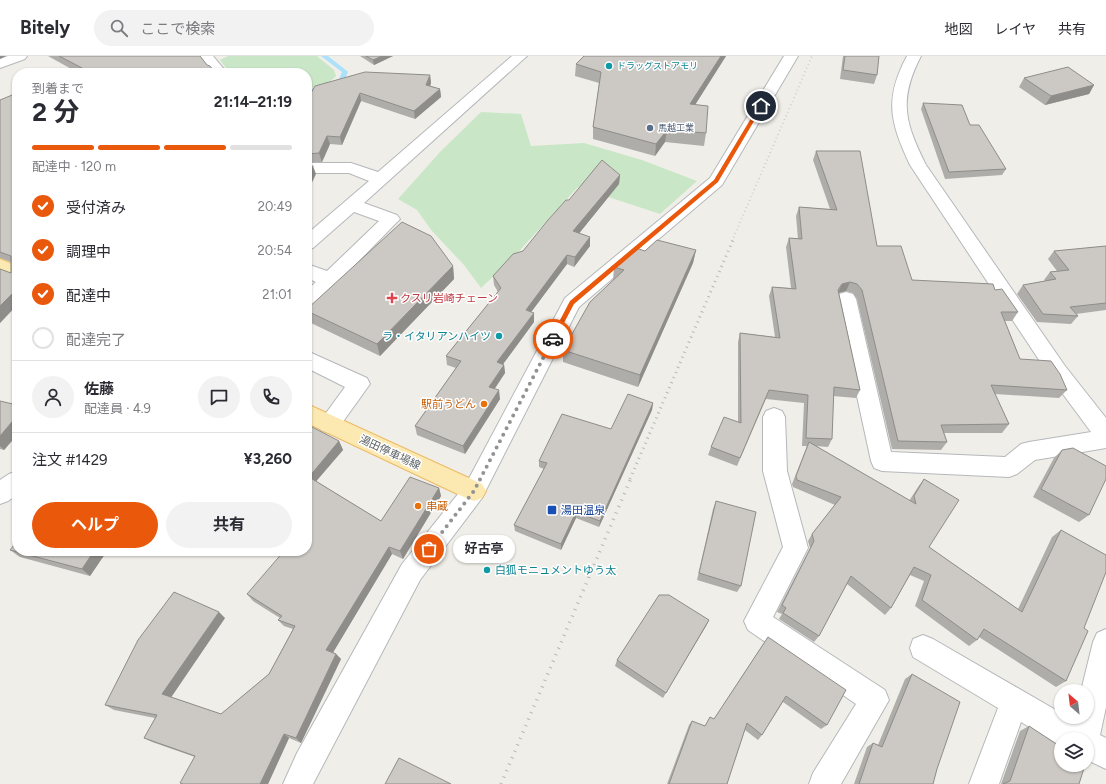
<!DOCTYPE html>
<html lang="ja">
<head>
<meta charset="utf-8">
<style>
	:root { --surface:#fff; --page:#f2f2f3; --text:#2b2b33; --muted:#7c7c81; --line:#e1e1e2; --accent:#ea580c }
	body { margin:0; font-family:Figtree,"Noto Sans JP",sans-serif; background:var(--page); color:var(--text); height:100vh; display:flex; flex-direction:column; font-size:15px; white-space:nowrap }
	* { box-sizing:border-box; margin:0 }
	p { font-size:13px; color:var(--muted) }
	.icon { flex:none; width:22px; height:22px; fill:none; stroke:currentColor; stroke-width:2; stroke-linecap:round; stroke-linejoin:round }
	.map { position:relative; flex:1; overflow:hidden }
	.details { position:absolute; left:12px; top:12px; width:300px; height:488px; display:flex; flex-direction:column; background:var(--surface); border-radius:16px; box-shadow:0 1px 3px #0004 }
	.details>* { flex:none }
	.needle { width:26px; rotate:332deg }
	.fabs { position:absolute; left:1054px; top:628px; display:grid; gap:8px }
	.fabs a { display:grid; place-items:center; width:40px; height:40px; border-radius:50%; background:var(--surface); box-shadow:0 1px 3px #0004; font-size:20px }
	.pin { position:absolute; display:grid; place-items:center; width:34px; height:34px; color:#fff; margin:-17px; border:2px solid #fff; border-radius:50%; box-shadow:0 1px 4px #0007 }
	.courier { position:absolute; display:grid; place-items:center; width:40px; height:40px; margin:-20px; border:3px solid #ea580c; border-radius:50%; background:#fff; color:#222; box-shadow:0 1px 5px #0007 }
	.bubble { position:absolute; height:28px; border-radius:14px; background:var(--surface); box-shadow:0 1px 3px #0004; font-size:13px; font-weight:700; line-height:28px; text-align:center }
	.headline em { font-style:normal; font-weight:700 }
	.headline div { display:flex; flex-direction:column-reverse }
	.headline { display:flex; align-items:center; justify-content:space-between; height:68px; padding:0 20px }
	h1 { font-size:26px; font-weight:700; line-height:30px }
	.bar { display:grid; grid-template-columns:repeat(4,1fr); gap:6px 4px; align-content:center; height:48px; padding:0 20px }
	.bar i { height:5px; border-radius:3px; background:var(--line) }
	.bar .active { background:var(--accent) }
	.bar p { grid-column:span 4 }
	.line { display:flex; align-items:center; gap:10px; padding:0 20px; border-top:1px solid var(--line) }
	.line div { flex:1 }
	.round { display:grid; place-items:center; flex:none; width:42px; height:42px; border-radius:21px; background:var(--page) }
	ol { padding:0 20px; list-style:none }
	li { display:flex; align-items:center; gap:12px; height:44px }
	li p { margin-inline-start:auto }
	li .icon { padding:4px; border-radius:50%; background:var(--accent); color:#fff; stroke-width:4 }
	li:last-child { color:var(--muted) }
	li i { width:22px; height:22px; border:2px solid var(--line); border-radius:50% }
	.action { display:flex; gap:8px; margin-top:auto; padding:8px 20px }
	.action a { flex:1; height:46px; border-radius:24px; background:var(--accent); color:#fff; font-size:16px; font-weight:700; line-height:46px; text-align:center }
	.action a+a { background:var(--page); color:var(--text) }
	header { display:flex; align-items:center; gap:24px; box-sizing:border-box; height:56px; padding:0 20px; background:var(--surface); border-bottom:1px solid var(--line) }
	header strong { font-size:19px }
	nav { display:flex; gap:22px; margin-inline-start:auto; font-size:14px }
	.search { width:280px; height:36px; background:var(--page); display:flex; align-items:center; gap:10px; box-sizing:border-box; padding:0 14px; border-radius:22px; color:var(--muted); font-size:15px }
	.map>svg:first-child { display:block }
	.green { fill:#c9e7c6 }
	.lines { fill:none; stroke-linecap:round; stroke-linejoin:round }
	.stream { fill:#ace1fc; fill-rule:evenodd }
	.minor-casing { stroke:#b5b8bb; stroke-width:2 }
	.major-casing { stroke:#edb964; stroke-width:2 }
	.minor { fill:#fff; fill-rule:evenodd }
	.major { fill:#fce9b1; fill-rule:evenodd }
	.rail-far2 { stroke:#b6b7b7; stroke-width:2; stroke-dasharray:0.5 3.5; stroke-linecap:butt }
	.rail-far1 { stroke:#b6b7b7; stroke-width:3; stroke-dasharray:1 4.5; stroke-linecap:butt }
	.rail { stroke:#b6b7b7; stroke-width:3.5; stroke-dasharray:1 6; stroke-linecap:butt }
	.wall { fill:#afada9 }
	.shaded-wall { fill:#8f8d89 }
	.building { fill:#ccc9c4; stroke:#8f8d89 }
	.route { fill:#ea580c }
	.done { stroke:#929494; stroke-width:4; stroke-dasharray:0 7.2 }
	.culture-dot { fill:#0f9aa8; stroke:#fff; stroke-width:1.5 }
	.service-dot { fill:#5c6f8a; stroke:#fff; stroke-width:1.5 }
	.health-dot { fill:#e0444e; stroke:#fff; stroke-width:1.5 }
	.food-dot { fill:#e8710a; stroke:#fff; stroke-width:1.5 }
	.transit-dot { fill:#1a4fb4; stroke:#fff; stroke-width:1.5 }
	.labels { text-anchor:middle; stroke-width:3; stroke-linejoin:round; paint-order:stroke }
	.far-culture-label { font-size:9px; fill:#0d838f; stroke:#fff; text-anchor:start }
	.far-service-label { font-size:9px; fill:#4e5e75; stroke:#fff; text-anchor:start }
	.health-label { font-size:11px; fill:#be3a42; stroke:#fff; text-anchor:start }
	.culture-label { font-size:11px; fill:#0d838f; stroke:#fff; text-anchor:end }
	.food-label { font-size:11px; fill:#c56008; stroke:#fff; text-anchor:end }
	.street-label { font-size:11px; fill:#5f6367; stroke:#fff }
	.transit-label { font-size:11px; fill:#164399; stroke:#fff; text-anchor:start }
</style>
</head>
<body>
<header>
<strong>Bitely</strong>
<div class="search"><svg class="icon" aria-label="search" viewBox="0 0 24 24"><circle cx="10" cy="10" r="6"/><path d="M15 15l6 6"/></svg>ここで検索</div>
<nav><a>地図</a><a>レイヤ</a><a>共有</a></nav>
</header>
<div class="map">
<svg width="1106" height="728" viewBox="0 0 1106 728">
	<rect width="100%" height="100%" fill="#f0eee8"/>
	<g class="green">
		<path d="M 228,0 L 317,0 L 334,14 L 336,20 C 328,29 318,30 307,33 L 307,17 L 230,17 L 220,4 Z"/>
		<path d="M 481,56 L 521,58 L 531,90 L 584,87 L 642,104 L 697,125 L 660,158 L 578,131 L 511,204 L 481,232 L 464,209 L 432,175 L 417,154 L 398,143 L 440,96 Z"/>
	</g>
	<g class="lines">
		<g class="stream">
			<path d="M 321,0 L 328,0 L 347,15 L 348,16 C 345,23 343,31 334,30 L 333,29 L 338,25 L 342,16 Z"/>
			<path d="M 323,31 L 326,33 L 325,34 L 307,37 L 307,33 Z"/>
		</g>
		<g class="minor-casing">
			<g id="minor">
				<path d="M 8,0 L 27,0 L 25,3 L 0,12 L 0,3 Z"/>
				<path d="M 198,0 L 213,0 L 227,17 L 212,17 Z"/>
				<path d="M 512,0 L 527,0 L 364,147 L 397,159 L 400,163 L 314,251 L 307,253 L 307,234 L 316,226 L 307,222 L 307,208 L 327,215 L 379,165 L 354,156 L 313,192 L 307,194 L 307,178 L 369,125 L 349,117 L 307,117 L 307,107 L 351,107 L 378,116 Z"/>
				<path d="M 784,0 L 798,0 L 722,129 L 579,251 L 482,442 L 420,524 L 313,728 L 283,728 L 297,697 L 402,508 L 466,428 L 565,242 L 710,122 Z"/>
				<path d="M 907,0 L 921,0 C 898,44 905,67 926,109 L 1065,310 L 1106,362 L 1106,392 L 1035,404 L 1017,418 L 1009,421 L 882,415 L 874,412 L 871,405 L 836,243 L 839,238 L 846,236 L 853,238 L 856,243 L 891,396 L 1005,401 L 1021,388 L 1029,386 L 1091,376 L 1051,322 L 910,109 C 890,66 884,43 907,0 Z"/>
				<path d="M 307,295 L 367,322 L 370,328 L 337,374 L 329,377 L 321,374 L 318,368 L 345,331 L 307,312 Z"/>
				<path d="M 774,352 L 782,355 L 785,361 L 787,415 L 808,492 L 773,561 L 885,634 L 889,644 L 841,728 L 809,728 L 813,717 L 856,648 L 748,574 L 744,565 L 783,491 L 763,415 L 763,361 L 766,355 Z"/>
				<path d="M 17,415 L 17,439 L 8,445 L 0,448 L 0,424 L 9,418 Z"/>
				<path d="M 1106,573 L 1106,651 L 1100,679 L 1106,682 L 1106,713 L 1087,704 L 1087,683 L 1061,683 L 1061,690 L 1021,666 L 999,728 L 969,728 L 998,652 L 913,601 L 910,592 L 913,583 L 923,579 L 933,583 L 1061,657 L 1061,661 L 1067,661 L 1075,665 L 1076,661 L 1087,661 L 1087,635 L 1081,635 L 1093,586 L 1097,577 Z"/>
			</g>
		</g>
		<g class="major-casing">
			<g id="major">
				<path d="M 0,203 L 17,210 L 17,225 L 0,217 Z"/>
				<path d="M 307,348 L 482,428 L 486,435 L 482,442 L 474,445 L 466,442 L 307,367 Z"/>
			</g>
		</g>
		<use href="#minor" class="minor"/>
		<use href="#major" class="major"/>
		<path class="rail-far2" d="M 732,185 L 812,0"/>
		<path class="rail-far1" d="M 630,423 L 733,184"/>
		<path class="rail" d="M 501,728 L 631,422"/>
	</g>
	<g class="wall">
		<path d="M 48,0 L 200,0 L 207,9 L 75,15 Z"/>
		<path d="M 360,0 L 393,0 L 374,9 Z"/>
		<path d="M 584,0 L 726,0 L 695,49 L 706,77 L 704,90 L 665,86 L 655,100 L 593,83 L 593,71 L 599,27 L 575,20 L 576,8 Z"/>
		<path d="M 843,0 L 879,0 L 877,19 L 874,28 L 840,23 Z"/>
		<path d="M 430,19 L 431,27 L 430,30 L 440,33 L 441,41 L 415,63 L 361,45 L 342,89 L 330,88 L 322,106 L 307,106 L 307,44 Z"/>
		<path d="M 1024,22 L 1094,29 L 1089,38 L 1045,49 L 1019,31 Z"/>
		<path d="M 0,44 L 17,249 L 0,267 L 0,213 L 11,217 L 11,206 L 0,202 Z"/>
		<path d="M 923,47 L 970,69 L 1006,113 L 1002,119 L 945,123 L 921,53 Z"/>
		<path d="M 816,95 L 877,190 L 912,224 L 995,234 L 1018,256 L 1012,265 L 1005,265 L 1020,303 L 1067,334 L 1059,342 L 995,338 L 1009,368 L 1002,377 L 944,377 L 947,386 L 941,394 L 892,393 L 857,243 L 853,237 L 846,235 L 839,237 L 860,334 L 856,342 L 833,340 L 832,383 L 828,391 L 816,390 L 909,445 L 918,431 L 924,423 L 929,491 L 1018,553 L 1052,481 L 1061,474 L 1084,572 L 1066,625 L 1056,631 L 979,581 L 977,584 L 969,590 L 915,550 L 924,525 L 910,519 L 891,552 L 885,559 L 847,528 L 819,580 L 814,586 L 779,563 L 782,558 L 777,556 L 810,492 L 808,485 L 812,478 L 835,449 L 793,431 L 792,428 L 807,390 L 802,390 L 804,347 L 766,343 L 737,410 L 708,399 L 711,391 L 738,366 L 738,286 L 740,277 L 775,281 L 769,240 L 772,231 L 791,232 L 786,191 L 789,182 L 798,183 L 796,160 L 799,151 L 830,153 L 813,104 Z"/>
		<path d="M 620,119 L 619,128 L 579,177 L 590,181 L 590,190 L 574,211 L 567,208 L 531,256 L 534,266 L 503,308 L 504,309 L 505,317 L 494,333 L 500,343 L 465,398 L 417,379 L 415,370 L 456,312 L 447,309 L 446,300 L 498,236 L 494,229 L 493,220 L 523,195 L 569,144 Z"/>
		<path d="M 1106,190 L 1106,254 L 1076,258 L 1078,260 L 1071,268 L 1037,266 L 1017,238 L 1023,229 L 1045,225 L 1044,224 L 1050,216 L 1057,215 L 1048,203 L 1054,195 Z"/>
		<path d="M 696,194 L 693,207 L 638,331 L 563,306 L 563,294 L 613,224 L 614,211 L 645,195 Z"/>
		<path d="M 453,210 L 454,223 L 380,300 L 311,267 L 307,257 L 307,253 Z"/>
		<path d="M 0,345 L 17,349 L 17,379 L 4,394 L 0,393 Z"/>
		<path d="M 653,347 L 652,354 L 599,471 L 576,462 L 561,494 L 515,475 L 514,469 L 544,413 L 539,411 L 539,405 L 611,373 Z"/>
		<path d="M 307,376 L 339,385 L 343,394 L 316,425 L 381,465 L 439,432 L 441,440 L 403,503 L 392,498 L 333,596 L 336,598 L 341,603 L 301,687 L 289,682 L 268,728 L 183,728 L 195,701 L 152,686 L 144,682 L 155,662 L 114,654 L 105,649 L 225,562 L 171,641 L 221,658 L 269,618 L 293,573 L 284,570 L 278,564 L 280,562 L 253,545 L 247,538 L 307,495 Z"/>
		<path d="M 1062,394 L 1089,459 L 1079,466 L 1033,441 L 1054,402 Z"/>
		<path d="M 716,445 L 741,530 L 737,536 L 697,524 L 713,453 Z"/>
		<path d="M 10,494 L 107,495 L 90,520 L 20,501 Z"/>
		<path d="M 709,564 L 706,570 L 663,642 L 615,610 L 617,604 Z"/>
		<path d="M 768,581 L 827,669 L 821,673 L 783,646 L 762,679 L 758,684 L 745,674 L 727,728 L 667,728 L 689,669 L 692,665 L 705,670 L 710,661 L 714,663 Z"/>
		<path d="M 912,618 L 937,713 L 933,728 L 854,728 L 867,691 L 873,687 L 878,689 L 905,623 Z"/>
		<path d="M 1029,670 L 1079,728 L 1001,728 L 1020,675 Z"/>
	</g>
	<g class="shaded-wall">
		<path d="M 0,0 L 6,0 L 0,3 Z"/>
		<path d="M 382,0 L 393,0 L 374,9 L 373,4 Z"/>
		<path d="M 721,0 L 726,0 L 688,60 L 690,48 Z"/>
		<path d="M 430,19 L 431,27 L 428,37 L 426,29 Z"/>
		<path d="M 1094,29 L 1089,38 L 1045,49 L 1051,40 Z"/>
		<path d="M 440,33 L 441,41 L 415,63 L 414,55 Z"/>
		<path d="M 360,37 L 361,45 L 342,89 L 340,81 Z"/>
		<path d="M 667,74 L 665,86 L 655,100 L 656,88 Z"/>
		<path d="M 327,80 L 330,88 L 322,106 L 319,97 Z"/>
		<path d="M 313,110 L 316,118 L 307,137 L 307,123 Z"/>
		<path d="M 620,119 L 619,128 L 573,185 L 573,175 Z"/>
		<path d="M 590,181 L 590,190 L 574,211 L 575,201 Z"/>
		<path d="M 696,194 L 693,207 L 638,331 L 640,319 Z"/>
		<path d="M 567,199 L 567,208 L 526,263 L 526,254 Z"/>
		<path d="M 453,210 L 454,223 L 380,300 L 377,288 Z"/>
		<path d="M 850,226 L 846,235 L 838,237 L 835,243 L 842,228 Z"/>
		<path d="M 17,233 L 17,249 L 0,267 L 0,250 Z"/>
		<path d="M 534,257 L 534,266 L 498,315 L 497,306 Z"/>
		<path d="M 504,309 L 505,317 L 490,340 L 489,331 Z"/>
		<path d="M 499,334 L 500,343 L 465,398 L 463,390 Z"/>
		<path d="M 653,347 L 652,354 L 599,471 L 600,465 Z"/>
		<path d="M 17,360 L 17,379 L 4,394 L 0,390 L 0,380 Z"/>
		<path d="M 339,385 L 343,394 L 313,429 L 309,421 Z"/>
		<path d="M 439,432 L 441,440 L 403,503 L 400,495 Z"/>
		<path d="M 576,456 L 576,462 L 561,494 L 561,488 Z"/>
		<path d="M 389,491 L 392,498 L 331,600 L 326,594 Z"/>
		<path d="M 94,495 L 107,495 L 90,520 L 82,513 Z"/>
		<path d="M 219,556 L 225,562 L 170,643 L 162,638 Z"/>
		<path d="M 709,564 L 706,570 L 663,642 L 666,637 Z"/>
		<path d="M 336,598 L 341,603 L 301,687 L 296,682 Z"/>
		<path d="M 284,678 L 289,682 L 268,728 L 260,728 Z"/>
	</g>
	<g class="building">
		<path d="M 59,0 L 200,0 L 207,9 L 210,10 L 215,17 L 70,17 L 82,12 Z"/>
		<path d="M 366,0 L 382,0 L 373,4 Z"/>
		<path d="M 584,0 L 721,0 L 690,48 L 708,50 L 706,77 L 667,74 L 656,88 L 593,71 L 601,16 L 576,8 Z"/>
		<path d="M 845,0 L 879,0 L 877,19 L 843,14 Z"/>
		<path d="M 1068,11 L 1094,29 L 1051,40 L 1024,22 Z"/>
		<path d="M 365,16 L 430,19 L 426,29 L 440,33 L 414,55 L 360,37 L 340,81 L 327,80 L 319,97 L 307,98 L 307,44 L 315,30 Z"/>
		<path d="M 17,37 L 17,233 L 0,250 L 0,213 L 11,217 L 11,200 L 0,196 L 0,44 Z"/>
		<path d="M 923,47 L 962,49 L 970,69 L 979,69 L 1006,113 L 949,116 Z"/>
		<path d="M 816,95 L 860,95 L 877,190 L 901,190 L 912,224 L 993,228 L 995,234 L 1002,233 L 1018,256 L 1001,256 L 1020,303 L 1051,305 L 1060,318 L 1067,334 L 991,329 L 1009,368 L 941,369 L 947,386 L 898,385 L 862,234 L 857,228 L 850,226 L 842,228 L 838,234 L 860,334 L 834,331 L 832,383 L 806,382 L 808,339 L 769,334 L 740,402 L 711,391 L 724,361 L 741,367 L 740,277 L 780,282 L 772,231 L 796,233 L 789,182 L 802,183 L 799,151 L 837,154 Z"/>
		<path d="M 602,104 L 620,119 L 573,175 L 590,181 L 575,201 L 567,199 L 526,254 L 534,257 L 497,306 L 504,309 L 489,331 L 499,334 L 463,390 L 415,370 L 461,305 L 446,300 L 501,232 L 493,220 L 513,198 L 523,195 L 548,164 L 566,144 L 569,144 Z"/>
		<path d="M 307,110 L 313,110 L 307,123 Z"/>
		<path d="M 402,166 L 431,180 L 453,210 L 377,288 L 307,255 L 307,253 Z"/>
		<path d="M 657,184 L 696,194 L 640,319 L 563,294 L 590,246 L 624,214 L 614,211 L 636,192 L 645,195 Z"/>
		<path d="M 1106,190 L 1106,247 L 1070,251 L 1078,260 L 1043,258 L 1023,229 L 1056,223 L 1050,216 L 1069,214 L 1054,195 Z"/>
		<path d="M 628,338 L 653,347 L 600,465 L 576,456 L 561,488 L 514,469 L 547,407 L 539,405 L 562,358 L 611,373 Z"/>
		<path d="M 0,345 L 17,349 L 17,360 L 0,380 Z"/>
		<path d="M 312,371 L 339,385 L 309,421 L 381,465 L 410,421 L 439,432 L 400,495 L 389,491 L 326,594 L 336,598 L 296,682 L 284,678 L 260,728 L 183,728 L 180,727 L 195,700 L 144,682 L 157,659 L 105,649 L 138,584 L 174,536 L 219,556 L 162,638 L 221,658 L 269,618 L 295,570 L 278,564 L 282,560 L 247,538 L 284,495 L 307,495 L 307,376 Z"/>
		<path d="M 809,386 L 916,448 L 914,440 L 924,423 L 959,444 L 929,491 L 1022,556 L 1061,474 L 1106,499 L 1106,516 L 1084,572 L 1088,575 L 1066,625 L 984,573 L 977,584 L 922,544 L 931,519 L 914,511 L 891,552 L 851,520 L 819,580 L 783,557 L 786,552 L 782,549 L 814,485 L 812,478 L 841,441 L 797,424 L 796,420 Z"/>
		<path d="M 1073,392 L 1106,410 L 1106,423 L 1089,459 L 1041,433 L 1062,394 Z"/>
		<path d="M 716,445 L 756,456 L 741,530 L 699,517 Z"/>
		<path d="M 17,485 L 17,495 L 94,495 L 82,513 L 10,494 Z"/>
		<path d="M 659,539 L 669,539 L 709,564 L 666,637 L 617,604 Z"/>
		<path d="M 768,581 L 846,634 L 827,669 L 786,640 L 762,679 L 747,667 L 727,728 L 669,728 L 692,665 L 705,670 L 710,661 L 714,663 Z"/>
		<path d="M 912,618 L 960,646 L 937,713 L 933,728 L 859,728 L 873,687 L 882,691 Z"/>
		<path d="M 1029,670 L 1061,691 L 1061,709 L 1085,709 L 1079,728 L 1003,728 L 1010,725 Z"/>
		<path d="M 399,702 L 451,728 L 385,728 Z"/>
	</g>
	<path class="route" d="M 759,49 L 763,50 L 718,126 L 574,248 L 555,284 L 551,284 L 550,283 L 570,245 L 714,124 Z"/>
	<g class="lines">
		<path class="done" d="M 429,493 L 474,435 L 553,283"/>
	</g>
	<g class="culture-dot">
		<circle cx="609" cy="10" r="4"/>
		<circle cx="499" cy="280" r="4"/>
		<circle cx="487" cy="514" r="4"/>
	</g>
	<circle class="service-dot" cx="650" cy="72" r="4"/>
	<path class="health-dot" d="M390 236h4v4h4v4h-4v4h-4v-4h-4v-4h4z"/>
	<g class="food-dot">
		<circle cx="484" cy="348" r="4"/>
		<circle cx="418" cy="450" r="4"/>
	</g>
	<rect class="transit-dot" x="547" y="449" width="10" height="10" rx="2"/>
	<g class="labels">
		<g class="far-culture-label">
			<text x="617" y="13">ドラッグストアモリ</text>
		</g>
		<g class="far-service-label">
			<text x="658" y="75">馬越工業</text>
		</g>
		<g class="health-label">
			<text x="400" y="246">クスリ岩崎チェーン</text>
		</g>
		<g class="culture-label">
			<text x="491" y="284">ラ・イタリアンハイツ</text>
			<text x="495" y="518" text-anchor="start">白狐モニュメントゆう太</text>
		</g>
		<g class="food-label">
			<text x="476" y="352">駅前うどん</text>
			<text x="426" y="454" text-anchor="start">串蔵</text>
		</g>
		<g class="street-label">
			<text transform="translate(390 396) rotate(25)" y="4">湯田停車場線</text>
		</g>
		<g class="transit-label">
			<text x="561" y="458">湯田温泉</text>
		</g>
	</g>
</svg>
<div class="fabs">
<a><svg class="needle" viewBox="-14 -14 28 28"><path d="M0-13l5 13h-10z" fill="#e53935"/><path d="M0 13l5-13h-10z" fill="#7c7c81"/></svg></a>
<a><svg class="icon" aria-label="layers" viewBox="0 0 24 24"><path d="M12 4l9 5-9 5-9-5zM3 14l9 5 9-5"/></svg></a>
</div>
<div class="pin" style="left:429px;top:493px;background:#ea580c"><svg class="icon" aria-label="bag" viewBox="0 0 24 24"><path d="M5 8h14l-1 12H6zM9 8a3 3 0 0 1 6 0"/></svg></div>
<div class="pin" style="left:761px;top:50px;background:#1f2937"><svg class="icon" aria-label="home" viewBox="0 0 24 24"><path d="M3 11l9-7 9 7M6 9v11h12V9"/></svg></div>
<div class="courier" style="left:553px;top:283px"><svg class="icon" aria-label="car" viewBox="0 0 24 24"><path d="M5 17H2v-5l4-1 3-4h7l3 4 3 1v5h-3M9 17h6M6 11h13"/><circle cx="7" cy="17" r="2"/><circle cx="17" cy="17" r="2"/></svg></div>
<div class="bubble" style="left:453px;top:479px;width:62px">好古亭</div>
<section class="details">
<div class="headline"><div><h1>2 分</h1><p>到着まで</p></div><em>21:14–21:19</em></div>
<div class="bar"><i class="active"></i><i class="active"></i><i class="active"></i><i></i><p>配達中 · 120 m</p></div>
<ol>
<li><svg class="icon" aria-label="check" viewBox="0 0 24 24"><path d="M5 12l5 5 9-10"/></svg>受付済み<p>20:49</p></li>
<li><svg class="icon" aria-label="check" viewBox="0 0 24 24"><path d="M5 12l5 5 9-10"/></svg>調理中<p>20:54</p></li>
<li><svg class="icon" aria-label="check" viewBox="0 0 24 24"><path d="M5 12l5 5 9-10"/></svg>配達中<p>21:01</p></li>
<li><i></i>配達完了</li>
</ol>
<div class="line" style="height:72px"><a class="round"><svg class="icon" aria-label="person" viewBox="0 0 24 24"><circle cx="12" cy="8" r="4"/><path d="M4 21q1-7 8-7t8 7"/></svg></a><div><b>佐藤</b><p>配達員 · 4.9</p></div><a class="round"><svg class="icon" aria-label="chat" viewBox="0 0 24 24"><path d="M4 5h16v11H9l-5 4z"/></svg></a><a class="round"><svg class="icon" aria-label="phone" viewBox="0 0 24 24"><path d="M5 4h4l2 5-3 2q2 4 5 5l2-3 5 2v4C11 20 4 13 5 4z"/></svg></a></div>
<div class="line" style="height:52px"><div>注文 #1429</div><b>¥3,260</b></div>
<div class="action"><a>ヘルプ</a><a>共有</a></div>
</section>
</div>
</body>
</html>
